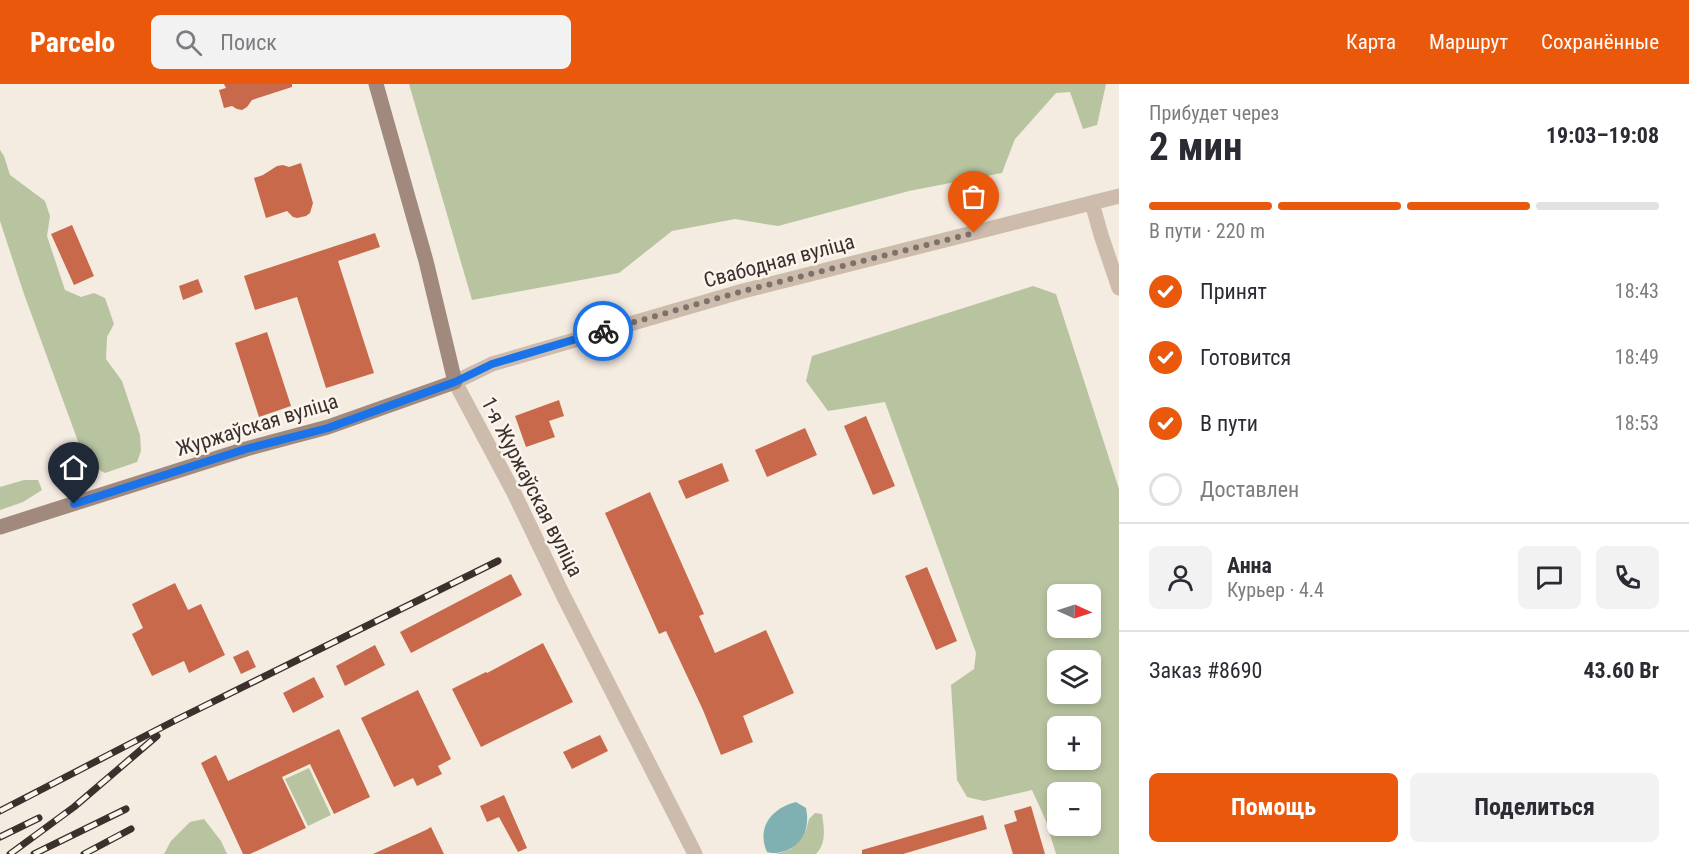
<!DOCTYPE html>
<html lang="ru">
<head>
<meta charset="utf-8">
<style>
	:root { --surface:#fff; --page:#f2f2f3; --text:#2b2b33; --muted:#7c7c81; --line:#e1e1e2; --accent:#ea580c }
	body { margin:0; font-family:"Roboto Condensed",sans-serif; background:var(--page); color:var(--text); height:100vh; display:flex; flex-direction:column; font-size:22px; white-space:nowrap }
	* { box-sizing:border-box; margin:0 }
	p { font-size:20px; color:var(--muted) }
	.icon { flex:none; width:33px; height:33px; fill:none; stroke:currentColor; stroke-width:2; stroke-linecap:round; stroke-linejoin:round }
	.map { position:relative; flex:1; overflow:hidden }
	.side { display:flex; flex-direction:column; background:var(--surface); width:570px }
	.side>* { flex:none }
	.needle { width:39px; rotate:93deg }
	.controls { position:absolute; left:1047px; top:500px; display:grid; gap:12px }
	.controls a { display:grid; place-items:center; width:54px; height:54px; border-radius:9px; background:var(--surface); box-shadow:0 3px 9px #0003; font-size:30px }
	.pin { position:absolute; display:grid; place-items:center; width:51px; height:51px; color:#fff; margin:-62px -26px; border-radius:50% 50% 50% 0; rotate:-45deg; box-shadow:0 0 6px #0007 }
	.pin .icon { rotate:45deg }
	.courier { position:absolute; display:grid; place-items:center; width:60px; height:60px; margin:-30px; border:4px solid #1a73e8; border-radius:50%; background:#fff; color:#222; box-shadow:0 2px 8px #0007 }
	.overview em { font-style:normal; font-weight:700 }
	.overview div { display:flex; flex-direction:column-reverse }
	.overview { display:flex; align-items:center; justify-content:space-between; height:102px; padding:0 30px }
	h1 { font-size:39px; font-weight:700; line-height:45px }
	.bar { display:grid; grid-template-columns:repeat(4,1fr); gap:9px 6px; align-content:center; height:72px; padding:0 30px }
	.bar i { height:8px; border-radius:4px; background:var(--line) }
	.bar .active { background:var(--accent) }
	.bar p { grid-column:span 4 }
	.line { display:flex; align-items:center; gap:15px; padding:0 30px; border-top:2px solid var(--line) }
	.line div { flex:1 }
	.round { display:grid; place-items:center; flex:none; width:63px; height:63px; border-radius:9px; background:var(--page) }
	ol { padding:0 30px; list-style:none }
	li { display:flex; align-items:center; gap:18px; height:66px }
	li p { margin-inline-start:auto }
	li .icon { padding:6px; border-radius:50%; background:var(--accent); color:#fff; stroke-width:4 }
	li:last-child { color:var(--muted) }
	li i { width:33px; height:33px; border:3px solid var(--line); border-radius:50% }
	.action { display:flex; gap:12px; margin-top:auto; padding:12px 30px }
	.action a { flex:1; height:69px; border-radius:9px; background:var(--accent); color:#fff; font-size:24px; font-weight:700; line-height:69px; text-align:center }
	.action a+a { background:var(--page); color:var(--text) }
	header { display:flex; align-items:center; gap:36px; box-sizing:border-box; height:84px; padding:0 30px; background:var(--accent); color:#fff }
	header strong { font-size:28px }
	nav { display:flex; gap:33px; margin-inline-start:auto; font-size:21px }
	.search { width:420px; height:54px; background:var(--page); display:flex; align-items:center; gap:15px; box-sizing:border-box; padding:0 21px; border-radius:9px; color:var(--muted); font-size:22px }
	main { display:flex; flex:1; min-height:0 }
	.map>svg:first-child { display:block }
	.green { fill:#b8c4a0; fill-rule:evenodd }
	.water { fill:#7fb0b2 }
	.building { fill:#c8694b }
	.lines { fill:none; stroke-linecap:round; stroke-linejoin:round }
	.street { stroke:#cdbbac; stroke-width:15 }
	.secondary { stroke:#a18a7d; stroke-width:15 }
	.rail-casing { stroke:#3b302b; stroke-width:7 }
	.rail { stroke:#fbf5ee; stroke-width:4.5; stroke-dasharray:14; stroke-linecap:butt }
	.done { stroke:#7c716b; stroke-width:6; stroke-dasharray:0 10.8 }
	.route { stroke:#1a73e8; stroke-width:8 }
	.labels { text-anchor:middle; stroke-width:5; stroke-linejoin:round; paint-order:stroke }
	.street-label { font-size:21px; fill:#3b302b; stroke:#fbf5ee }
</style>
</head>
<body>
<header>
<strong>Parcelo</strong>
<div class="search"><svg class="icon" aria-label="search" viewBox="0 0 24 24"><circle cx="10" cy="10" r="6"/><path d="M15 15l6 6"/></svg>Поиск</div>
<nav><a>Карта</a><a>Маршрут</a><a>Сохранённые</a></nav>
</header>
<main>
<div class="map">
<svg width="1119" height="770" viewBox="0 0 1119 770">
	<rect width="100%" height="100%" fill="#f4ebe1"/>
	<g class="green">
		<path d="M 409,0 L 1106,0 L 1097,41 L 1083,45 L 1070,8 L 1056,9 L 1015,55 L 1002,89 L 909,107 L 778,142 L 735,135 L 672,147 L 619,189 L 472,216 Z"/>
		<path d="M 0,66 L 4,72 L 10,91 L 45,117 L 50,132 L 47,152 L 65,206 L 81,213 L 94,209 L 105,214 L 114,240 L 107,253 L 106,275 L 122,297 L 140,351 L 141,367 L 137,378 L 105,389 L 86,379 L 24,210 L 0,137 Z"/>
		<path d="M 1033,202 L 1056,210 L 1119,405 L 1119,770 L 1056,770 L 1046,737 L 1032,706 L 984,717 L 967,713 L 957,696 L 951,601 L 974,585 L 976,569 L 885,318 L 828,327 L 806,297 L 812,272 ZM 1058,510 L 1090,510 L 1090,543 L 1058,543 ZM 1058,576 L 1090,576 L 1090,609 L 1058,609 ZM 1058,642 L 1090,642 L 1090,675 L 1058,675 ZM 1058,708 L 1090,708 L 1090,741 L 1058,741 Z"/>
		<path d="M 24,396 L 38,396 L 42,406 L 23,418 L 0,426 L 0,403 Z"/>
		<path d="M 309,684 L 331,731 L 308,742 L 285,695 Z"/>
		<path d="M 815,729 L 822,730 C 824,744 827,759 816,770 L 776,770 L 791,765 L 806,746 L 809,735 Z"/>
		<path d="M 204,735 L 221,757 L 227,770 L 164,770 L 171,757 L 190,738 Z"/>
	</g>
	<path class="water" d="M 796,718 L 806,724 C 810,742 804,760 785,767 C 778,769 774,770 767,768 C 756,743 772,724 796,718 Z"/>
	<g class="building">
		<path d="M 224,0 L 292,0 L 292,3 L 252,16 L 247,23 L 242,26 L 237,25 L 232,22 L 224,24 L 219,6 L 226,4 Z"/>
		<path d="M 301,79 L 313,119 L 310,129 L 306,132 L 297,134 L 293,133 L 287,127 L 266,134 L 254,94 L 263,91 L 277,82 L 283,81 L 289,83 Z"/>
		<path d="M 72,141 L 94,192 L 74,201 L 51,150 Z"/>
		<path d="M 375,149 L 380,163 L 338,177 L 374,289 L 326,304 L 297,213 L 255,226 L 244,192 Z"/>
		<path d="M 198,195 L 203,208 L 183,216 L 179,202 Z"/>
		<path d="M 267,248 L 291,322 L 259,333 L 235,259 Z"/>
		<path d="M 559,316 L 564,332 L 549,337 L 555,353 L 526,363 L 515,332 Z"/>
		<path d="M 866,332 L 895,402 L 873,411 L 844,342 Z"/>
		<path d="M 805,344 L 817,371 L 767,393 L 755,366 Z"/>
		<path d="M 722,379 L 729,397 L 686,415 L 678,397 Z"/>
		<path d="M 650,408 L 704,530 L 699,532 L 715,569 L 766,546 L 794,609 L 743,632 L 753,658 L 721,671 L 703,626 L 666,547 L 659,550 L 605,429 Z"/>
		<path d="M 927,483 L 957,557 L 936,566 L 905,492 Z"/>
		<path d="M 511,490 L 522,511 L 411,569 L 400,548 Z"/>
		<path d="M 175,499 L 188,526 L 201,520 L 225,571 L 189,589 L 184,577 L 152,592 L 132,550 L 143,544 L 132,520 Z"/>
		<path d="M 543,559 L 573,618 L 481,663 L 452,605 L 486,588 L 487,589 Z"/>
		<path d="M 375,561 L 385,581 L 345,602 L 336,582 Z"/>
		<path d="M 248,566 L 256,583 L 241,590 L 233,573 Z"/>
		<path d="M 314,593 L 324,613 L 293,629 L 283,609 Z"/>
		<path d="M 418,606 L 451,675 L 438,682 L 442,690 L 417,702 L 413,694 L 394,703 L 361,634 Z"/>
		<path d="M 339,645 L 370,713 L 334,730 L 310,680 L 282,693 L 306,744 L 250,770 L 243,770 L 201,679 L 216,671 L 228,697 Z"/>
		<path d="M 600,651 L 608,667 L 572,685 L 563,668 Z"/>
		<path d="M 504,711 L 527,764 L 518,768 L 499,733 L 487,738 L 480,722 Z"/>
		<path d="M 1031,722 L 1045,770 L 1013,770 L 1004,741 L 1017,737 L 1014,727 Z"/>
		<path d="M 983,731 L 987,745 L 903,770 L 862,770 L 862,766 Z"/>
		<path d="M 431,743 L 444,770 L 373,770 L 426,746 Z"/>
	</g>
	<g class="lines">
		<g class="street">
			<path d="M 1092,119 L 1101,151 L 1119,204"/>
			<path d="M 695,770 L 564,513 L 514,409 L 455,298 L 492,280 L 743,207 L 1119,112"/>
		</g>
		<path class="secondary" d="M 0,443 L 246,365 L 328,343 L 455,298 L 426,177 L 376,0"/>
		<g class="rail-casing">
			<g id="rail">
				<path d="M 0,727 L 174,637 L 498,477"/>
				<path d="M 0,753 L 39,734"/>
				<path d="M 10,770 L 74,723 L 157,652"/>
				<path d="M 34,770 L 126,725"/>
				<path d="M 84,770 L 131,745"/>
			</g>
		</g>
		<use href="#rail" class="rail"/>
	</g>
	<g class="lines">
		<path class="done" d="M 603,247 L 743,207 L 974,149"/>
		<path class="route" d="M 74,420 L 246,365 L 328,344 L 455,298 L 492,280 L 603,247"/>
	</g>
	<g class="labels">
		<g class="street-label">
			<text transform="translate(779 177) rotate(-15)" y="7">Свабодная вуліца</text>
			<text transform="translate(257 341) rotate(-17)" y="7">Журжаўская вуліца</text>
			<text transform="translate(532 403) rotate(63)" y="7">1-я Журжаўская вуліца</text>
		</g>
	</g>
</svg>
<div class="controls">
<a><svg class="needle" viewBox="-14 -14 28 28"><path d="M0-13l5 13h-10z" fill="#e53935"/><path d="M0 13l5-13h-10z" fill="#7c7c81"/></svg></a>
<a><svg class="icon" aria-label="layers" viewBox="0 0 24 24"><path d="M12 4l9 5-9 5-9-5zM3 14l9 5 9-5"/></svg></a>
<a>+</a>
<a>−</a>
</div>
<div class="pin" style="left:974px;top:149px;background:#ea580c"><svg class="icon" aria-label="bag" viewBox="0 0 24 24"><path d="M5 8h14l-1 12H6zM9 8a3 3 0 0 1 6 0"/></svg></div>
<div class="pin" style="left:74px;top:420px;background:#1f2937"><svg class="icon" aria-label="home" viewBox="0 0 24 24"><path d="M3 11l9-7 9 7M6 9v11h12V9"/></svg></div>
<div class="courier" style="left:603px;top:247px"><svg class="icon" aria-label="bike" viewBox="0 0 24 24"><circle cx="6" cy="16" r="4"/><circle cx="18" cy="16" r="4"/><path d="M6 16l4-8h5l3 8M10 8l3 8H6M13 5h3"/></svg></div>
</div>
<section class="side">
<div class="overview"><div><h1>2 мин</h1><p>Прибудет через</p></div><em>19:03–19:08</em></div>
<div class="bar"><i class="active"></i><i class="active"></i><i class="active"></i><i></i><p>В пути · 220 m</p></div>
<ol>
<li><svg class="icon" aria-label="check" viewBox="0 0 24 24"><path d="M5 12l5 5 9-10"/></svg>Принят<p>18:43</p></li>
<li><svg class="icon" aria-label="check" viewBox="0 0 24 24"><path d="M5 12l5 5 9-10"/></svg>Готовится<p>18:49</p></li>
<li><svg class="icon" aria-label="check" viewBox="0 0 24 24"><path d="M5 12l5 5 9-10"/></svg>В пути<p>18:53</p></li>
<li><i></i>Доставлен</li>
</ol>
<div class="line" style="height:108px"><a class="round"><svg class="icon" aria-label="person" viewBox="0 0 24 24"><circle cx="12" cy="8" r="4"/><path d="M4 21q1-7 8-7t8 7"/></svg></a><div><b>Анна</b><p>Курьер · 4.4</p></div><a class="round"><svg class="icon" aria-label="chat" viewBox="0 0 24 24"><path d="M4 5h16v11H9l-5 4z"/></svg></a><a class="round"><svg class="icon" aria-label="phone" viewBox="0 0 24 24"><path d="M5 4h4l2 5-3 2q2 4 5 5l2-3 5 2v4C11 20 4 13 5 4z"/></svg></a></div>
<div class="line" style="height:78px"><div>Заказ #8690</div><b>43.60 Br</b></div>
<div class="action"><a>Помощь</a><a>Поделиться</a></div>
</section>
</main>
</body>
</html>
